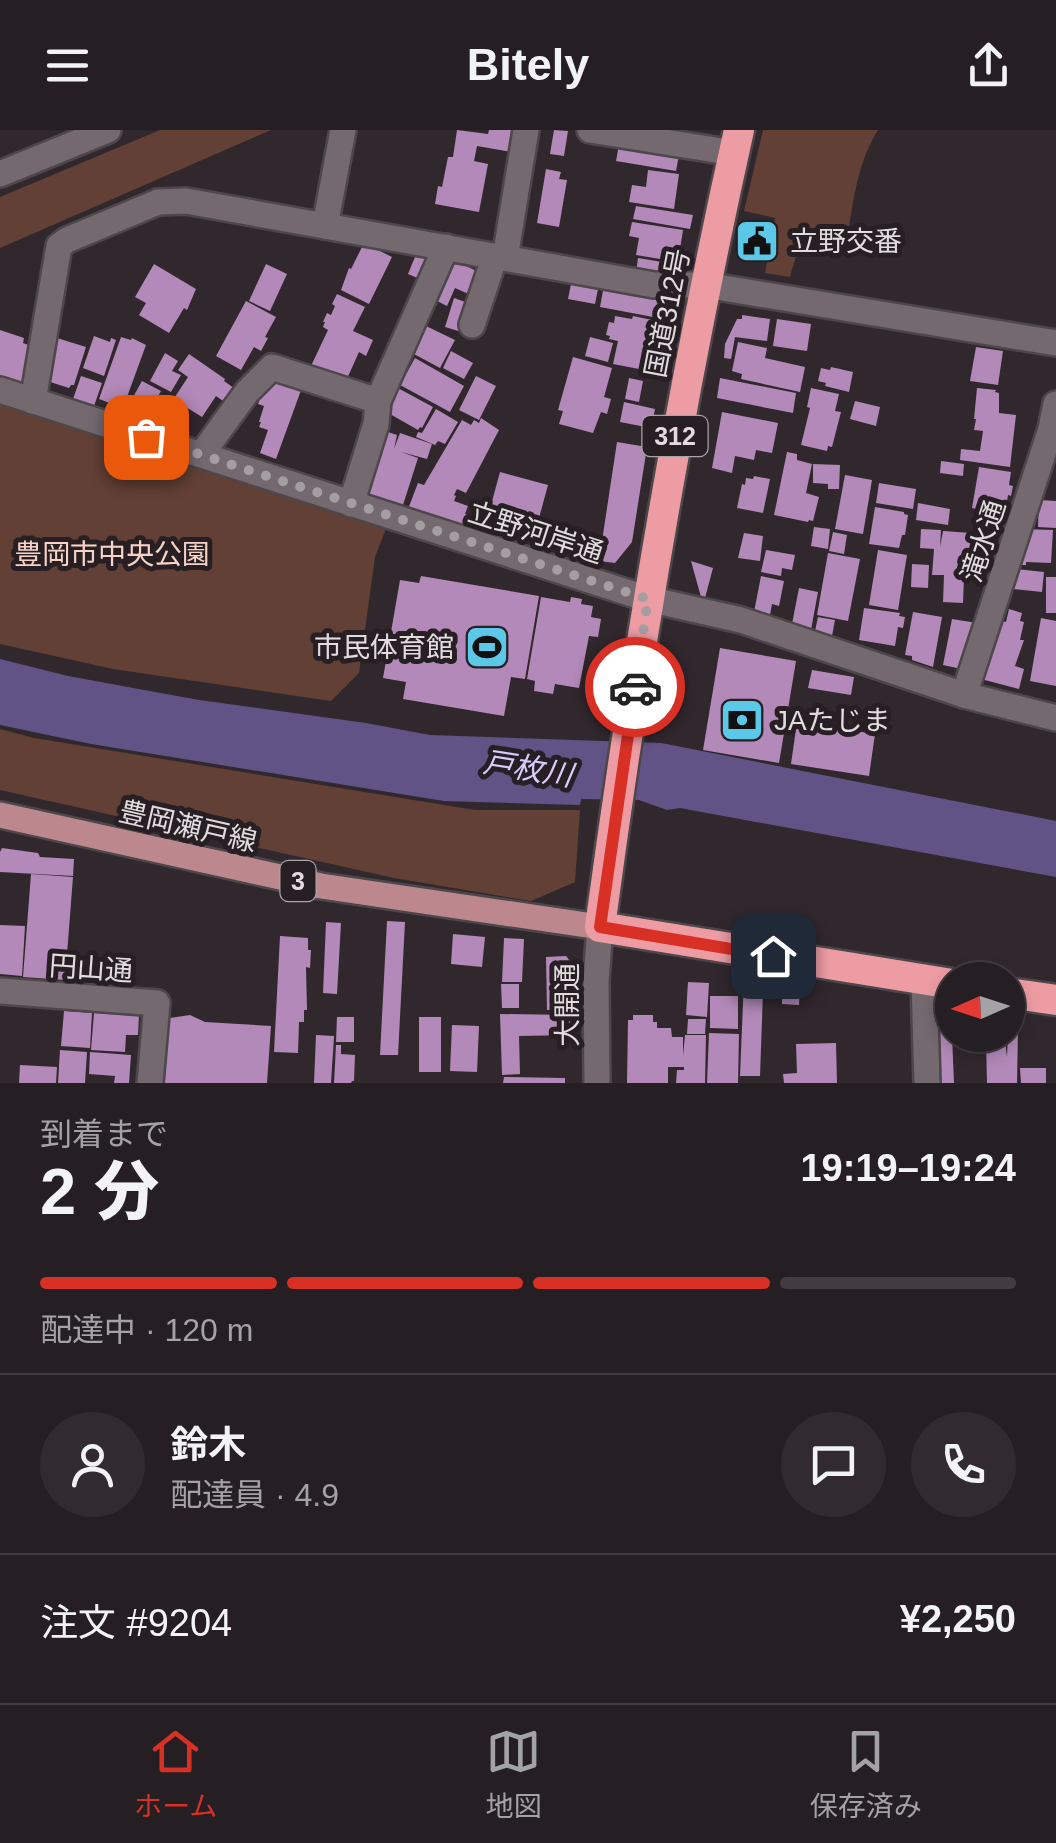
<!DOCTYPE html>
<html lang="ja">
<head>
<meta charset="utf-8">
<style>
	:root { --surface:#251e22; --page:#312b2f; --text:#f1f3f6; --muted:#a3a2a5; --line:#423c40; --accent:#d93025 }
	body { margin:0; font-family:Helvetica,"Noto Sans JP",sans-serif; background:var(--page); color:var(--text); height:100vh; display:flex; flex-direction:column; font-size:38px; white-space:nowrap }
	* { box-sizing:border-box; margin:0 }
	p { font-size:32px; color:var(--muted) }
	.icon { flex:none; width:55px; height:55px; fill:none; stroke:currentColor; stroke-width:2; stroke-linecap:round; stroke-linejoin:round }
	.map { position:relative; height:953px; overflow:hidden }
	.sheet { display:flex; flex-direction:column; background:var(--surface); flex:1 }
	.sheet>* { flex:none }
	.needle { width:65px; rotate:267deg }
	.fabs { position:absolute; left:935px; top:832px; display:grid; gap:20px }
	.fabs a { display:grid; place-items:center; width:90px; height:90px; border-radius:50%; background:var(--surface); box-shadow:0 5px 15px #0003,0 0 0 2px var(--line); font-size:50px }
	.pin { position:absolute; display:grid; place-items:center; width:85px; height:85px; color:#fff; margin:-42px; border-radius:20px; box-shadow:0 5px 15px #0006 }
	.courier { position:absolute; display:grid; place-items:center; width:100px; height:100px; margin:-50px; border:8px solid #d93025; border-radius:50%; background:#fff; color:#222; box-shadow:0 2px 12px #0007 }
	.head em { font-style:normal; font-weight:800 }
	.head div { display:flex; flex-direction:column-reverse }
	.head { display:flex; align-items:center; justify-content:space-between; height:170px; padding:0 40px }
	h1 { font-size:65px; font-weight:800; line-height:75px }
	.bar { display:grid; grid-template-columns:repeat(4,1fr); gap:15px 10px; align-content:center; height:120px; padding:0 40px }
	.bar i { height:12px; border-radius:8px; background:var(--line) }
	.bar .selected { background:var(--accent) }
	.bar p { grid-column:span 4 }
	.line { display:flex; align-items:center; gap:25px; padding:0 40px; border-top:2px solid var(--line) }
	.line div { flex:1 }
	.round { display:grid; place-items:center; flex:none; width:105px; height:105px; border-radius:52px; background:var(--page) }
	header { display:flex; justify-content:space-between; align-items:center; height:130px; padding:0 40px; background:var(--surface); font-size:45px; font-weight:800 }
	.tab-bar { display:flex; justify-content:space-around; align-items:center; height:140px; border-top:2px solid var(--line); background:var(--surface); font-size:28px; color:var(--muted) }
	.tab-bar a { display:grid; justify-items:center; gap:5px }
	.tab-bar .selected { color:var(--accent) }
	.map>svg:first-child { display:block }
	.green { fill:#624035 }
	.water { fill:#615386 }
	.building { fill:#b289b8 }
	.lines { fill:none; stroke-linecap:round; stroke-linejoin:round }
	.minor-casing { stroke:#4d464a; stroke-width:30 }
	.major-casing { stroke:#4d464a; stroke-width:30 }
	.highway-casing { stroke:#4d464a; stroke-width:35 }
	.minor { stroke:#73696e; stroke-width:25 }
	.major { stroke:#bc888e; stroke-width:25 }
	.highway { stroke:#ed9ca4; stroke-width:30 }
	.done { stroke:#a49da1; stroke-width:10; stroke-dasharray:0 18 }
	.route { stroke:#d93025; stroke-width:12 }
	.labels { text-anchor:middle; stroke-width:10; stroke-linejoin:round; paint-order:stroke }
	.shield { fill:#271f23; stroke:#aaa3a7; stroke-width:2.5 }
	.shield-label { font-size:25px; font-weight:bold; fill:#e2dcdf }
	.poi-label { font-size:28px; fill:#e2dcdf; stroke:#271f23; text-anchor:start }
	.street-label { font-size:28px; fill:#e2dcdf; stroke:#271f23 }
	.park-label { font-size:28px; fill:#f7d2c6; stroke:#271f23 }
	.water-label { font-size:30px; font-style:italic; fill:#d8ccfc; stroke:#271f23 }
</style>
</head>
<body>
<header><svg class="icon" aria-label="menu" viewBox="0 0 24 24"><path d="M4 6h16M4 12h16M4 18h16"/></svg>Bitely<svg class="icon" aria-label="share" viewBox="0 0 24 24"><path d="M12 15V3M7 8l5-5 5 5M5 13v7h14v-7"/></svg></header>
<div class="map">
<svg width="1056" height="953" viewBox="0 0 1056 953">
	<rect width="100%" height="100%" fill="#31282d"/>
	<g class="green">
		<path d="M 160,0 L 271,0 L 0,118 L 0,67 Z"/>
		<path d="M 763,0 L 878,0 C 858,32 854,67 848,103 L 844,107 C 805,98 799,113 790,147 L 765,143 L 775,88 L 744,81 Z"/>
		<path d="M 0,271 L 387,396 L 375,427 L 359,543 L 331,571 L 113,539 L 0,514 Z"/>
		<path d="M 0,599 L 34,608 L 475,680 L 580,680 L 575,752 L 531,771 L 394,748 L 0,660 Z"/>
	</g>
	<path class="water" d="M 0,529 L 68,546 L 199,570 L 366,593 L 430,605 L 661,613 L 1056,691 L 1056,747 L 680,678 L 667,680 L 639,670 L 581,669 L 580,675 L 444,671 L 91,614 L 0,595 Z"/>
	<g class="building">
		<path d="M 457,0 L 488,4 L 489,0 L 520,0 L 517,23 L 477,16 L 474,31 L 488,34 L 479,82 L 435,74 L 438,56 L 442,57 L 448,27 L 453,27 Z"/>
		<path d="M 554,0 L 568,1 L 564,26 L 550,24 Z"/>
		<path d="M 620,9 L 680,20 L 676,41 L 616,31 Z"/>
		<path d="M 546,39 L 561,42 L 559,49 L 567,50 L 559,97 L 537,93 Z"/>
		<path d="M 648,40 L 679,44 L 674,79 L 629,72 L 632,55 L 646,57 Z"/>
		<path d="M 636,76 L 693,85 L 690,99 L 633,89 Z"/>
		<path d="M 632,92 L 683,100 L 678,132 L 636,125 L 639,108 L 629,106 Z"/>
		<path d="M 748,103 L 768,106 L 765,127 L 745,123 Z"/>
		<path d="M 364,113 L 392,127 L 369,174 L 341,160 L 349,138 L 351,139 Z"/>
		<path d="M 417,122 L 434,130 L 424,151 L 408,144 Z"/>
		<path d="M 449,128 L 483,144 L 473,166 L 455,158 L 447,176 L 431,168 Z"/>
		<path d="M 638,128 L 680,135 L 677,149 L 636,142 Z"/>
		<path d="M 154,134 L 196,159 L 187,180 L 184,178 L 169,203 L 139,185 L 146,173 L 135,167 Z"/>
		<path d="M 266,134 L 287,144 L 270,181 L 249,171 Z"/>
		<path d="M 572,149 L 599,154 L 595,174 L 568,169 Z"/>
		<path d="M 604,155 L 673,168 L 669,190 L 600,177 Z"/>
		<path d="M 337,164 L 365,177 L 353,201 L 373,210 L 366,226 L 359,222 L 346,251 L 311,236 L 328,200 L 323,197 L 325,192 L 323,192 L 327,183 L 331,185 L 335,176 L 332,174 Z"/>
		<path d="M 454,168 L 474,175 L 465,203 L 445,197 Z"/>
		<path d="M 246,171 L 276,187 L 265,207 L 268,208 L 261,221 L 254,217 L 241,240 L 216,226 Z"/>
		<path d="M 742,185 L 770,189 L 767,211 L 735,207 L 731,229 L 724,228 L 725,214 L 737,189 L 742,189 Z"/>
		<path d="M 615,186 L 632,189 L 633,186 L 657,191 L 651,220 L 644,218 L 639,239 L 613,234 L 618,211 L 609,209 L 610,206 L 606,205 L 609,192 L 614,193 Z"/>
		<path d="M 777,189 L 811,194 L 807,221 L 773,216 Z"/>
		<path d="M 422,194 L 455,210 L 440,238 L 414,224 L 416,221 L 409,217 Z"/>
		<path d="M 0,200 L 24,208 L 23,213 L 34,217 L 26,258 L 0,250 Z"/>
		<path d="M 94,206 L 110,212 L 111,208 L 116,210 L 104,246 L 83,238 Z"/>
		<path d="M 121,207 L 131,210 L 132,208 L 146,215 L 123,278 L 99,269 Z"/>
		<path d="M 590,207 L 613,213 L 608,232 L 585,226 Z"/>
		<path d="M 57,208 L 86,217 L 74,255 L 71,255 L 69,258 L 47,251 L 52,237 L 48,236 Z"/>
		<path d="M 738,212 L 767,218 L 765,228 L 805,237 L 800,262 L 741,249 L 742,244 L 732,241 Z"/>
		<path d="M 976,217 L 1003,221 L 998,255 L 970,251 Z"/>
		<path d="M 451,221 L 473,233 L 464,249 L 443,238 Z"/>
		<path d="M 165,223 L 178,231 L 172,241 L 181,245 L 171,262 L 150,251 Z"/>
		<path d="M 189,224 L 225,249 L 224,251 L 238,261 L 229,275 L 216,266 L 202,287 L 181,274 L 178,278 L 171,273 L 188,247 L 178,240 Z"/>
		<path d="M 573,227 L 612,238 L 604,267 L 611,269 L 607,284 L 601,282 L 593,303 L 559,294 L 563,281 L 558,280 Z"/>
		<path d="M 415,228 L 464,256 L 450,282 L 400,255 Z"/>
		<path d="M 831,237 L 853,242 L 849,262 L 825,256 L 826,253 L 818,251 L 821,238 L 830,240 Z"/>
		<path d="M 278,243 L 304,252 L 276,329 L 260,323 L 268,300 L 259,297 L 261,292 L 259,292 L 264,276 L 258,274 L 266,251 Z"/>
		<path d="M 81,246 L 102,253 L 93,279 L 72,272 Z"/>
		<path d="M 476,246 L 496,256 L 479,290 L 459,280 Z"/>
		<path d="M 629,248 L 643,251 L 639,272 L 625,269 Z"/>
		<path d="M 720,248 L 796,263 L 793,283 L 717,268 Z"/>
		<path d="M 142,251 L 161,261 L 151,279 L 132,269 Z"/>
		<path d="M 396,257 L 433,277 L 422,298 L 420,297 L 418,300 L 390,284 Z"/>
		<path d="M 811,258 L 839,264 L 835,281 L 841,282 L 832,317 L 828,316 L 827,321 L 801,315 L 810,278 L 807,277 Z"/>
		<path d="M 977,258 L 996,260 L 995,262 L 999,263 L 999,283 L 1016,285 L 1010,337 L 960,330 L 961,319 L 980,321 L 983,301 L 974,300 L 976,289 L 974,289 Z"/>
		<path d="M 855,271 L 880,277 L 876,296 L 850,289 Z"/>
		<path d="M 624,272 L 655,279 L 651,298 L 620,292 Z"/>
		<path d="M 436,279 L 458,292 L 445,314 L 438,311 L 435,315 L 416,307 L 418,302 L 422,303 Z"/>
		<path d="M 722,282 L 778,293 L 772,323 L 756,320 L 754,330 L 735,326 L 732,343 L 712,338 Z"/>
		<path d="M 481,288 L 499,300 L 466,363 L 457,359 L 454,365 L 456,366 L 454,371 L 468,376 L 465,384 L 474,388 L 469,400 L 408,379 L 418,353 L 424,355 L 462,290 L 471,295 L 474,290 L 479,293 Z"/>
		<path d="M 388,302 L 397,305 L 394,319 L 400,303 L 432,314 L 427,329 L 401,322 L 418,328 L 403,375 L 366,363 L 379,311 L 384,313 Z"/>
		<path d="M 617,312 L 647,317 L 632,412 L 615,433 L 599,431 Z"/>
		<path d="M 787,322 L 797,324 L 797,330 L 812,334 L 806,363 L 819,367 L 813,391 L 809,390 L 808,392 L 774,385 Z"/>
		<path d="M 941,331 L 964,334 L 963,346 L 940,343 Z"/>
		<path d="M 813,334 L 840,335 L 839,359 L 828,359 L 828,354 L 813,353 Z"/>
		<path d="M 979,337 L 1011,342 L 1009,355 L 1013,356 L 1011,366 L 1008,365 L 1005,384 L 972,378 Z"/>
		<path d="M 500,342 L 548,355 L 539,388 L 530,386 L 529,389 L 507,382 L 508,379 L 491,375 Z"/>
		<path d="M 845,345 L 872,350 L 863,404 L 835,399 Z"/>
		<path d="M 754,346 L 770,349 L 763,383 L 737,378 L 742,354 L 745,355 L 746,348 L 753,349 Z"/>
		<path d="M 879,353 L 916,359 L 913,379 L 876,373 Z"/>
		<path d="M 1039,370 L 1056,371 L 1056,398 L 1038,397 Z"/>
		<path d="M 918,373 L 950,379 L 948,395 L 916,390 Z"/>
		<path d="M 875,377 L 904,382 L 904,384 L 908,385 L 905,405 L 902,405 L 899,418 L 869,414 Z"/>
		<path d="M 975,383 L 1009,389 L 1006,406 L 977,402 L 978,395 L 973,394 Z"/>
		<path d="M 814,397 L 830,399 L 828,419 L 811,416 Z"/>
		<path d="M 921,399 L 941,400 L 940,417 L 943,401 L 971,403 L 968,447 L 964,447 L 963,473 L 943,472 L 944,445 L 932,445 L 934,419 L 920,418 Z"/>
		<path d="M 1022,399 L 1053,400 L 1051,433 L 1026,432 L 1026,435 L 1019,435 Z"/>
		<path d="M 833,402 L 847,405 L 844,424 L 829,421 Z"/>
		<path d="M 744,403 L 763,406 L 760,431 L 738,428 Z"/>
		<path d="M 766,420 L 795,425 L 792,440 L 782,438 L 781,446 L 761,442 Z"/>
		<path d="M 878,420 L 907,425 L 898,480 L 869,475 Z"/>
		<path d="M 828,423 L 860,429 L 848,491 L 817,485 Z"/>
		<path d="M 691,431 L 713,438 L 705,468 L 701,467 Z"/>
		<path d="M 912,434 L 929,435 L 928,458 L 911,457 Z"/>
		<path d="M 1015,439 L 1044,442 L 1042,462 L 1013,459 Z"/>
		<path d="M 421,446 L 539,466 L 525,549 L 511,547 L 504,586 L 403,569 L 406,552 L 383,548 L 400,450 L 419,453 Z"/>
		<path d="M 761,446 L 784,451 L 779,476 L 772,474 L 770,485 L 754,482 Z"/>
		<rect x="1046" y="447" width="10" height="36"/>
		<path d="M 799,458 L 818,462 L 811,500 L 792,494 Z"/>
		<path d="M 541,467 L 570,472 L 571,467 L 582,469 L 581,474 L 593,476 L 591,487 L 601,489 L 598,507 L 589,506 L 579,558 L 555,554 L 553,564 L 534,561 L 535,551 L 527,549 Z"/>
		<path d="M 864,478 L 900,483 L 899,486 L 905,487 L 903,498 L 898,497 L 895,516 L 859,510 Z"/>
		<path d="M 1009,479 L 1022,483 L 1020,491 L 1024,492 L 1020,510 L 1024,510 L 1015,536 L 1024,539 L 1019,559 L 981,549 L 998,490 L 1006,492 Z"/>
		<path d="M 913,482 L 942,487 L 933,537 L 912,530 L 912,526 L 905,525 Z"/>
		<path d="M 818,487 L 835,490 L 832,506 L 815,501 Z"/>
		<path d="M 1041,488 L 1056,491 L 1056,556 L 1030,551 Z"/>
		<path d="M 952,489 L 977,493 L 967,547 L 956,545 L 957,538 L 943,535 Z"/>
		<path d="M 720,518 L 796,531 L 779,633 L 703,620 Z"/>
		<path d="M 812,540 L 854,547 L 851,565 L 808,558 Z"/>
		<path d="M 797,592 L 875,604 L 869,646 L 791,634 Z"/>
		<path d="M 2,718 L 38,723 L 40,727 L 74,729 L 73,746 L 0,742 L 0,722 Z"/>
		<path d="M 31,744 L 73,747 L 65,850 L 23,847 Z"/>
		<path d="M 387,791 L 405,792 L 398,925 L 380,925 Z"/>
		<path d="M 326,792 L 341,793 L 337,864 L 323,863 Z"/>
		<path d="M 0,795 L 25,796 L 22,846 L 0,844 Z"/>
		<path d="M 453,804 L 485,807 L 482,837 L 451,834 Z"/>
		<path d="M 280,806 L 308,808 L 308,820 L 311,820 L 310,838 L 306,837 L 307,880 L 304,880 L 304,892 L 299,892 L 298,923 L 274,922 Z"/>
		<path d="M 504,808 L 524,809 L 522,852 L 502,852 Z"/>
		<path d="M 566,826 L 570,831 L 571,879 L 547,880 L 546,827 Z"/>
		<path d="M 744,849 L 768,850 L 768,862 L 763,862 L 760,946 L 740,946 Z"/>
		<path d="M 688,852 L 709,853 L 707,887 L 686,885 Z"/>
		<path d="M 782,853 L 800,854 L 799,875 L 782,874 Z"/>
		<path d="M 501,854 L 519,854 L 519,878 L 502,878 Z"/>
		<path d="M 710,866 L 738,866 L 738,899 L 710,898 Z"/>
		<path d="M 64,881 L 92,883 L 90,918 L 61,916 Z"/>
		<path d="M 951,882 L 954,953 L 936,953 L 933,883 Z"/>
		<path d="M 94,883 L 139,886 L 138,905 L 126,905 L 125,922 L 91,920 Z"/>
		<path d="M 500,884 L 570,885 L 571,905 L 519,906 L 520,944 L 502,945 Z"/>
		<path d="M 190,885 L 205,892 L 271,896 L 267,953 L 164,953 L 170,888 Z"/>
		<path d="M 633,885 L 653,885 L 653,892 L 657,892 L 657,898 L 671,898 L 672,907 L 683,907 L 683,926 L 685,905 L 706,905 L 705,953 L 676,953 L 677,940 L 684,940 L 684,937 L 668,937 L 668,953 L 627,953 L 628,890 L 633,890 Z"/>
		<path d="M 337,887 L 354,887 L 354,912 L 336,912 Z"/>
		<rect x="419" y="887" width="22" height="55"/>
		<path d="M 688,889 L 706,889 L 705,904 L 687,904 Z"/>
		<path d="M 452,895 L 479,896 L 477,942 L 450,941 Z"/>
		<path d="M 1008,900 L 1018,900 L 1017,953 L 987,953 L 986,912 L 1005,911 L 1007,927 Z"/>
		<path d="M 709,903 L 739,904 L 738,953 L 707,953 Z"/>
		<path d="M 316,905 L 334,906 L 331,953 L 314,953 Z"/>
		<path d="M 836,913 L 837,953 L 784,953 L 783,944 L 797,943 L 796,914 Z"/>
		<path d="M 336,915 L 341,915 L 341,924 L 355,925 L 354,951 L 352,951 L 351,953 L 334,953 Z"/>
		<path d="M 60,920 L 87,922 L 85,953 L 58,953 Z"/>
		<path d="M 90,922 L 131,925 L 129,953 L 114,953 L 115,946 L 89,944 Z"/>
		<path d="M 20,935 L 57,937 L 56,953 L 19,953 Z"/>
		<path d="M 1020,938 L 1046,938 L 1046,953 L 1021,953 Z"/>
		<path d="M 504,947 L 565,948 L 565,953 L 503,953 Z"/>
	</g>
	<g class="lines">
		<g class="minor-casing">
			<g id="minor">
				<path d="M 590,0 L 734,23"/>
				<path d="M 0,44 L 108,0"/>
				<path d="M 325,96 L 343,0"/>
				<path d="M 505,128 L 526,0"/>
				<path d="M 472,195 L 495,126"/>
				<path d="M 0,260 L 648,469 L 741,490 L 964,565 L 1056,588"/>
				<path d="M 33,271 L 59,116 L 67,110 L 158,72 L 186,71 L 654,155 L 705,155 L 1056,213"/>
				<path d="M 201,325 L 247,262 L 272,237 L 378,271"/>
				<path d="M 351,374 L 376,294 L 378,271 L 446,117"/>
				<path d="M 964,565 L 1051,299 L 1056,274"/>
				<path d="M 924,850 L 927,953"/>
				<path d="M 0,861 L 157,873 L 150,953"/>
				<path d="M 597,953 L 596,851 L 600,797"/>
			</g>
		</g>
		<g class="major-casing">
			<path id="major" d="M 0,685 L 321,756 L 600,797"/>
		</g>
		<g class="highway-casing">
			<g id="highway">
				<path d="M 739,0 C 680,264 636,530 600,797 L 952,854"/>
				<path d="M 1008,863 L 1056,870"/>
			</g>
		</g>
		<use href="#minor" class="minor"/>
		<use href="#major" class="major"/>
		<use href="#highway" class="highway"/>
	</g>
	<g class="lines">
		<path class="done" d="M 146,307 L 648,469 L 635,557"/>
		<path class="route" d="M 635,557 L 600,797 L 773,826"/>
	</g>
	<defs>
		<g id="civic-square" transform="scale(2.25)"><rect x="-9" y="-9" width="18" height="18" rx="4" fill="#5bc8e7" stroke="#271f23"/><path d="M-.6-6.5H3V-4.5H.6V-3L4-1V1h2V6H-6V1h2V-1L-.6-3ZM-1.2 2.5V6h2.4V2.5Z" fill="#111"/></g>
		<g id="stadium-square" transform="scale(2.25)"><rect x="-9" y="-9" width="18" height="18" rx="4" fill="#5bc8e7" stroke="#271f23"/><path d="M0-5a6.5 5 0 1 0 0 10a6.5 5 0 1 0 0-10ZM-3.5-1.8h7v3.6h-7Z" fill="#111"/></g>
		<g id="bank-square" transform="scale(2.25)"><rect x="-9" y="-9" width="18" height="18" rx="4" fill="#5bc8e7" stroke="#271f23"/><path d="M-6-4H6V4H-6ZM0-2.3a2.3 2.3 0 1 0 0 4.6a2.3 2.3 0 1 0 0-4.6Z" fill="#111"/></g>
	</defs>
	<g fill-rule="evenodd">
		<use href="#civic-square" x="757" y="111"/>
		<use href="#stadium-square" x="487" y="517"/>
		<use href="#bank-square" x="742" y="590"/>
	</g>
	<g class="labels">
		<g class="shield">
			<rect x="642.5" y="286" width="65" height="40" rx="8"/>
			<rect x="280.5" y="731" width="35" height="40" rx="8"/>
		</g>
		<g class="shield-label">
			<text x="675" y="315">312</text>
			<text x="298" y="760">3</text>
		</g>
		<g class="poi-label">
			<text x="790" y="121">立野交番</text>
			<text x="454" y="527" text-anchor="end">市民体育館</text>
			<text x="774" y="600">JAたじま</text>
		</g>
		<g class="street-label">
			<text transform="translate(667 183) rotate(-79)" y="10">国道312号</text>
			<text transform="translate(536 402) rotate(18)" y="10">立野河岸通</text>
			<text transform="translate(983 411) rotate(-72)" y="10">滝水通</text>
			<text transform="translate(188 696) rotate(13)" y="10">豊岡瀬戸線</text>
			<text transform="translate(91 838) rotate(4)" y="10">円山通</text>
			<text transform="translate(567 875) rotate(-90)" y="10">大開通</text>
		</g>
		<g class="park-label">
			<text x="112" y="434">豊岡市中央公園</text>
		</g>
		<g class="water-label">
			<text transform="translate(528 639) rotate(9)" y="10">戸枚川</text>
		</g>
	</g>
</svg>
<div class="fabs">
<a><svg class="needle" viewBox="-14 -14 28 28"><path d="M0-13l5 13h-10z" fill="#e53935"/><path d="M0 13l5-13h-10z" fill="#a3a2a5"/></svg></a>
</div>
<div class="pin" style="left:146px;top:307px;background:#ea580c"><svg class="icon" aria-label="bag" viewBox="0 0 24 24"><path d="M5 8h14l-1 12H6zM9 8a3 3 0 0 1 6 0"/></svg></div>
<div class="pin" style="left:773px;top:826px;background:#1f2937"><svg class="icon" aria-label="home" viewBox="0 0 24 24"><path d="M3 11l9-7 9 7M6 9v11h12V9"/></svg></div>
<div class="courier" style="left:635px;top:557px"><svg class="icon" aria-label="car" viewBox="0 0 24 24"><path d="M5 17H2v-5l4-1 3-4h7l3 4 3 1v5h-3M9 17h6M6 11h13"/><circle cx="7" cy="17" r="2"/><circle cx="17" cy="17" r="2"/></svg></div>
</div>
<section class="sheet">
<div class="head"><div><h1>2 分</h1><p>到着まで</p></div><em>19:19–19:24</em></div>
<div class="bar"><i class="selected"></i><i class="selected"></i><i class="selected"></i><i></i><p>配達中 · 120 m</p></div>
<div class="line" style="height:180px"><a class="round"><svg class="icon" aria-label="person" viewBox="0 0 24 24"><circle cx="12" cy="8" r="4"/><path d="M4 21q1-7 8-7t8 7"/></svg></a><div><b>鈴木</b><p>配達員 · 4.9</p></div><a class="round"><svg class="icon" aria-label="chat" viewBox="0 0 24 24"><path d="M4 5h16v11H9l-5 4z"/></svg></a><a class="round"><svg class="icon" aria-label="phone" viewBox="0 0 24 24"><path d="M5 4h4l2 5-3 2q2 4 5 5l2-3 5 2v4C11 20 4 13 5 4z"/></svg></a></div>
<div class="line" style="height:130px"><div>注文 #9204</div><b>¥2,250</b></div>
</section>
<nav class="tab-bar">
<a class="selected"><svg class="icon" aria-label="home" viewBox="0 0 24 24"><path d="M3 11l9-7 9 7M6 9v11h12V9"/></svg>ホーム</a>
<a><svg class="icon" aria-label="map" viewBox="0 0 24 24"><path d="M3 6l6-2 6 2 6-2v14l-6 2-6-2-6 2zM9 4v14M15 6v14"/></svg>地図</a>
<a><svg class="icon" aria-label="saved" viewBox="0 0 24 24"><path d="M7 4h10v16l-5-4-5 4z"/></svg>保存済み</a>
</nav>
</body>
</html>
